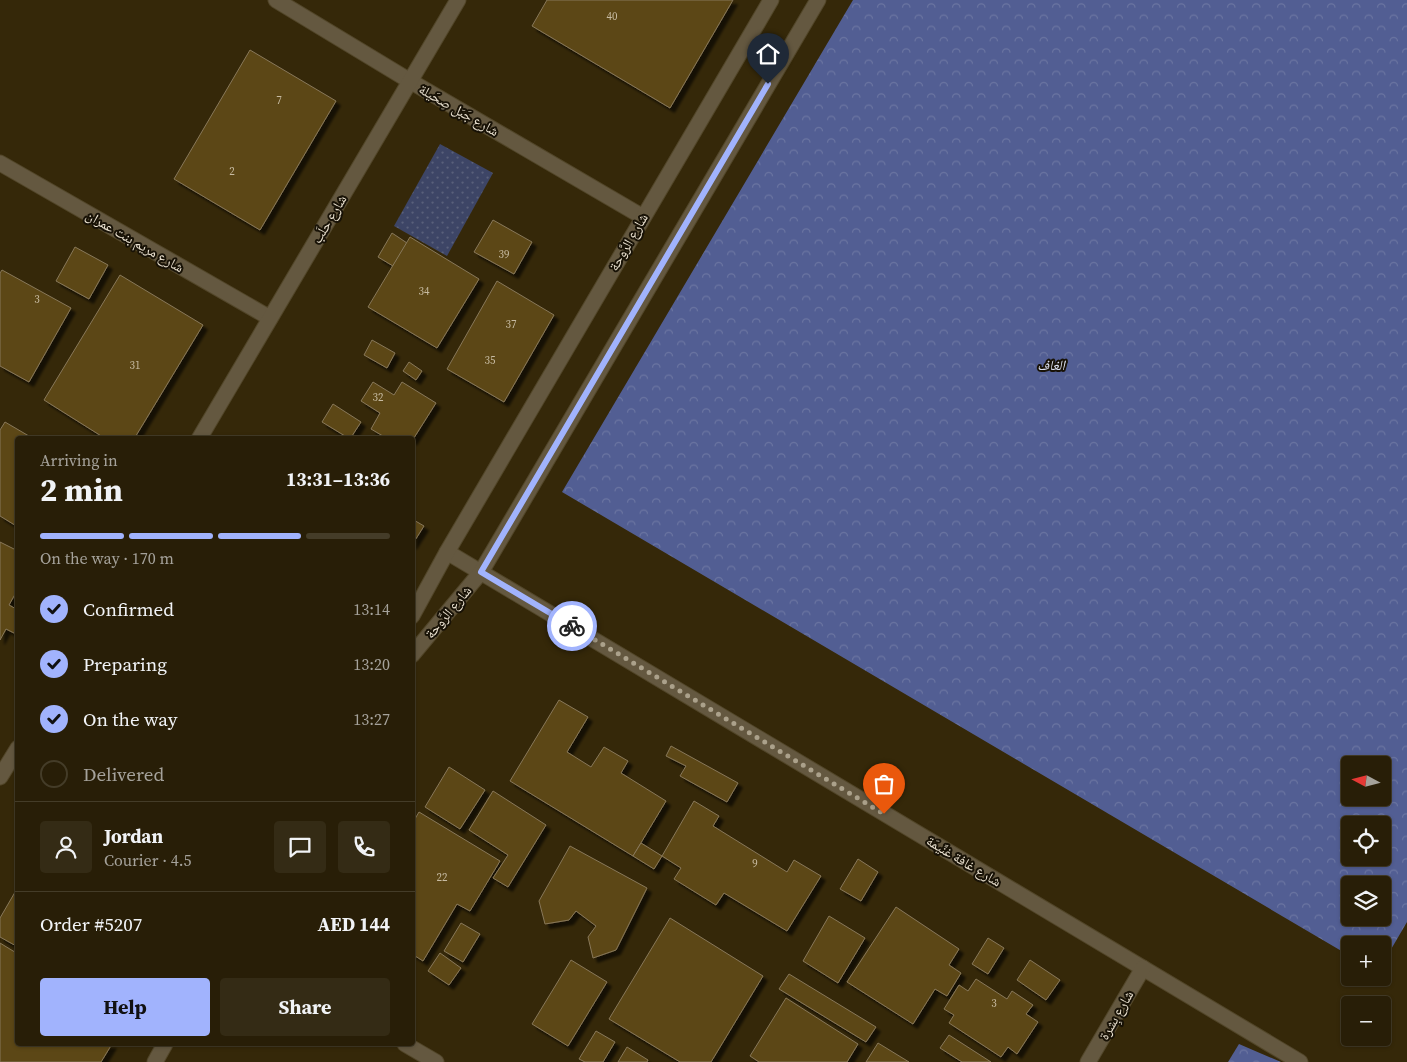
<!DOCTYPE html>
<html lang="en">
<head>
<meta charset="utf-8">
<style>
	:root { --surface:#281e07; --page:#342b15; --text:#f1f3f6; --muted:#a5a29b; --line:#443c28; --accent:#a1b3fd }
	body { margin:0; font-family:"Source Serif 4","Noto Naskh Arabic",serif; background:var(--page); color:var(--text); height:100vh; display:flex; flex-direction:column; font-size:19px; white-space:nowrap }
	* { box-sizing:border-box; margin:0 }
	p { font-size:16px; color:var(--muted) }
	.icon { flex:none; width:28px; height:28px; fill:none; stroke:currentColor; stroke-width:2; stroke-linecap:round; stroke-linejoin:round }
	.map { position:relative; flex:1; overflow:hidden }
	.sheet { position:absolute; left:15px; top:436px; width:400px; height:610px; display:flex; flex-direction:column; background:var(--surface); border-radius:5px; box-shadow:0 1px 4px #0004,0 0 0 1px var(--line) }
	.sheet>* { flex:none }
	.needle { width:32px; rotate:277deg }
	.buttons { position:absolute; left:1341px; top:756px; display:grid; gap:10px }
	.buttons a { display:grid; place-items:center; width:50px; height:50px; border-radius:5px; background:var(--surface); box-shadow:0 1px 4px #0004,0 0 0 1px var(--line); font-size:25px }
	.pin { position:absolute; display:grid; place-items:center; width:42px; height:42px; color:#fff; margin:-51px -21px; border-radius:50% 50% 50% 0; rotate:-45deg; box-shadow:0 0 5px #0007 }
	.pin .icon { rotate:45deg }
	.courier { position:absolute; display:grid; place-items:center; width:50px; height:50px; margin:-25px; border:4px solid #a1b3fd; border-radius:50%; background:#fff; color:#222; box-shadow:0 1px 6px #0007 }
	.headline em { font-style:normal; font-weight:700 }
	.headline div { display:flex; flex-direction:column-reverse }
	.headline { display:flex; align-items:center; justify-content:space-between; height:85px; padding:0 25px }
	h1 { font-size:32px; font-weight:700; line-height:38px }
	.bar { display:grid; grid-template-columns:repeat(4,1fr); gap:8px 5px; align-content:center; height:60px; padding:0 25px }
	.bar i { height:6px; border-radius:4px; background:var(--line) }
	.bar .current { background:var(--accent) }
	.bar p { grid-column:span 4 }
	.line { display:flex; align-items:center; gap:12px; padding:0 25px; border-top:1px solid var(--line) }
	.line div { flex:1 }
	.round { display:grid; place-items:center; flex:none; width:52px; height:52px; border-radius:5px; background:var(--page) }
	ol { padding:0 25px; list-style:none }
	li { display:flex; align-items:center; gap:15px; height:55px }
	li p { margin-inline-start:auto }
	li .icon { padding:5px; border-radius:50%; background:var(--accent); color:#111; stroke-width:4 }
	li:last-child { color:var(--muted) }
	li i { width:28px; height:28px; border:2px solid var(--line); border-radius:50% }
	.action { display:flex; gap:10px; margin-top:auto; padding:10px 25px }
	.action a { flex:1; height:58px; border-radius:5px; background:var(--accent); color:#111; font-size:20px; font-weight:700; line-height:58px; text-align:center }
	.action a+a { background:var(--page); color:var(--text) }
	.map>svg:first-child { display:block }
	.forest { fill:url(#forest-crowns); fill-rule:evenodd }
	.park { fill:url(#park-dots) }
	.building { fill:#5b4617; stroke:#887859; filter:url(#shadow) }
	.lines { fill:none; stroke-linecap:round; stroke-linejoin:round }
	.minor-casing { stroke:#524629; stroke-width:17 }
	.minor { stroke:#645840; stroke-width:15 }
	.done { stroke:#aba18b; stroke-width:5; stroke-dasharray:0 9 }
	.route { stroke:#a1b3fd; stroke-width:6 }
	.labels { text-anchor:middle; stroke-width:4; stroke-linejoin:round; paint-order:stroke }
	.number-label { font-size:11px; fill:#c7bba2 }
	.street-label { font-size:14px; fill:#ebe2d1; stroke:#181206 }
	.park-label { font-size:14px; font-style:italic; fill:#dee3f3; stroke:#181206 }
</style>
</head>
<body>
<div class="map">
<svg width="1407" height="1062" viewBox="0 0 1407 1062">
	<defs>
		<pattern id="forest-crowns" width="20" height="18" patternUnits="userSpaceOnUse" patternTransform="scale(1.25)"><rect width="20" height="18" fill="#525e93"/><path d="M2 6a3 3 0 1 1 6 0M12 15a3 3 0 1 1 6 0" fill="none" stroke="#6b75a1"/></pattern>
		<pattern id="park-dots" width="8" height="8" patternUnits="userSpaceOnUse" patternTransform="scale(1.25)"><rect width="8" height="8" fill="#3d4566"/><path d="M2 2h.1M6 6h.1" fill="none" stroke="#59607b" stroke-width="1.8" stroke-linecap="round"/></pattern>
		<filter id="shadow"><feDropShadow dx="4.5" dy="4.5" stdDeviation="1" flood-color="#0009"/></filter>
	</defs>
	<rect width="100%" height="100%" fill="#352809"/>
	<g class="forest">
		<path d="M 853,0 L 1407,0 L 1407,922 L 1383,963 L 1382,945 L 1350,945 L 1350,956 L 562,492 ZM 1350,765 L 1382,765 L 1382,798 L 1350,798 ZM 1350,825 L 1382,825 L 1382,858 L 1350,858 ZM 1350,885 L 1382,885 L 1382,918 L 1350,918 Z"/>
		<path d="M 1239,1044 L 1281,1062 L 1228,1062 Z"/>
	</g>
	<path class="park" d="M 440,144 L 493,173 L 447,256 L 394,226 Z"/>
	<g class="building">
		<path d="M 547,0 L 733,0 L 670,108 L 532,26 Z"/>
		<path d="M 250,50 L 336,101 L 260,230 L 174,179 Z"/>
		<path d="M 493,220 L 532,242 L 514,274 L 474,252 Z"/>
		<path d="M 392,233 L 407,243 L 393,266 L 378,257 Z"/>
		<path d="M 410,237 L 479,279 L 437,348 L 368,307 Z"/>
		<path d="M 75,247 L 108,265 L 89,299 L 56,281 Z"/>
		<path d="M 2,270 L 71,308 L 29,382 L 0,366 L 0,273 Z"/>
		<path d="M 120,275 L 203,325 L 134,439 L 106,439 L 44,400 Z"/>
		<path d="M 497,281 L 554,315 L 504,402 L 447,369 Z"/>
		<path d="M 372,340 L 395,353 L 387,368 L 364,355 Z"/>
		<path d="M 409,362 L 422,371 L 416,380 L 403,371 Z"/>
		<path d="M 373,382 L 394,395 L 402,382 L 436,403 L 412,441 L 412,439 L 388,439 L 371,429 L 380,413 L 361,401 Z"/>
		<path d="M 333,404 L 361,422 L 350,439 L 322,422 Z"/>
		<path d="M 5,422 L 34,439 L 18,439 L 18,527 L 0,516 L 0,430 Z"/>
		<path d="M 412,519 L 424,526 L 412,545 Z"/>
		<path d="M 0,542 L 18,551 L 18,589 L 9,605 L 18,610 L 18,635 L 6,629 L 0,640 Z"/>
		<path d="M 559,700 L 588,717 L 567,752 L 591,767 L 604,747 L 628,761 L 621,773 L 666,801 L 633,856 L 510,781 Z"/>
		<path d="M 671,746 L 738,783 L 727,802 L 680,776 L 686,766 L 666,756 Z"/>
		<path d="M 449,767 L 485,790 L 460,829 L 425,807 Z"/>
		<path d="M 493,791 L 546,825 L 508,887 L 493,878 L 508,855 L 469,830 Z"/>
		<path d="M 694,801 L 719,816 L 713,826 L 787,872 L 794,860 L 821,876 L 787,931 L 724,893 L 716,905 L 674,879 L 681,868 L 662,856 Z"/>
		<path d="M 419,812 L 500,861 L 470,911 L 457,904 L 423,961 L 412,954 L 412,824 Z"/>
		<path d="M 641,843 L 662,856 L 654,869 L 633,856 Z"/>
		<path d="M 570,846 L 647,888 L 616,950 L 593,958 L 588,937 L 596,926 L 576,911 L 569,920 L 545,924 L 539,901 Z"/>
		<path d="M 858,859 L 878,872 L 861,901 L 840,889 Z"/>
		<path d="M 18,887 L 18,947 L 0,937 L 0,918 Z"/>
		<path d="M 896,907 L 959,949 L 949,965 L 961,973 L 947,996 L 935,989 L 913,1024 L 847,982 Z"/>
		<path d="M 829,916 L 865,938 L 838,983 L 803,961 Z"/>
		<path d="M 670,918 L 763,976 L 711,1062 L 680,1062 L 609,1019 Z"/>
		<path d="M 461,923 L 480,934 L 463,962 L 444,951 Z"/>
		<path d="M 988,938 L 1004,948 L 988,974 L 972,964 Z"/>
		<path d="M 0,943 L 18,954 L 18,1044 L 112,1044 L 101,1062 L 0,1062 Z"/>
		<path d="M 440,953 L 461,968 L 449,985 L 428,971 Z"/>
		<path d="M 571,960 L 607,982 L 568,1046 L 532,1024 Z"/>
		<path d="M 1030,960 L 1060,980 L 1046,1000 L 1017,980 Z"/>
		<path d="M 789,974 L 876,1027 L 866,1042 L 779,989 Z"/>
		<path d="M 976,979 L 1007,999 L 1012,991 L 1033,1005 L 1026,1014 L 1038,1022 L 1017,1054 L 1008,1047 L 1001,1057 L 949,1023 L 954,1015 L 944,1009 L 959,985 L 968,991 Z"/>
		<path d="M 786,998 L 858,1044 L 847,1062 L 759,1062 L 750,1056 Z"/>
		<path d="M 596,1031 L 615,1042 L 603,1062 L 585,1062 L 579,1059 Z"/>
		<path d="M 949,1035 L 991,1062 L 962,1062 L 940,1048 Z"/>
		<path d="M 878,1043 L 909,1062 L 866,1062 Z"/>
		<path d="M 627,1047 L 648,1060 L 647,1062 L 618,1062 Z"/>
	</g>
	<g class="lines">
		<g class="minor-casing">
			<g id="minor">
				<path d="M 276,0 L 410,81 L 643,217"/>
				<path d="M 0,163 L 270,318"/>
				<path d="M 199,439 L 458,0"/>
				<path d="M 447,552 L 1300,1062"/>
				<path d="M 412,616 L 447,552 L 771,0"/>
				<path d="M 412,655 L 481,572 L 818,0"/>
				<path d="M 0,777 L 18,748"/>
				<path d="M 405,1044 L 436,1062"/>
				<path d="M 155,1062 L 165,1044"/>
				<path d="M 1088,1062 L 1143,968"/>
			</g>
		</g>
		<use href="#minor" class="minor"/>
	</g>
	<g class="lines">
		<path class="done" d="M 572,626 L 884,814"/>
		<path class="route" d="M 572,626 L 481,572 L 768,84"/>
	</g>
	<g class="labels">
		<g class="number-label">
			<text x="612" y="20">40</text>
			<text x="279" y="104">7</text>
			<text x="232" y="175">2</text>
			<text x="504" y="258">39</text>
			<text x="424" y="295">34</text>
			<text x="37" y="303">3</text>
			<text x="511" y="328">37</text>
			<text x="490" y="364">35</text>
			<text x="135" y="369">31</text>
			<text x="378" y="401">32</text>
			<text x="755" y="867">9</text>
			<text x="442" y="881">22</text>
			<text x="994" y="1007">3</text>
		</g>
		<g class="street-label">
			<text transform="translate(459 110) rotate(30)" y="5">شارع جَبَل صِحَيلة</text>
			<text transform="translate(329 219) rotate(-59)" y="5">شارع حلَب</text>
			<text transform="translate(135 241) rotate(30)" y="5">شارع مريم بنت عمران</text>
			<text transform="translate(628 242) rotate(-60)" y="5">شارع الرَّوحة</text>
			<text transform="translate(448 612) rotate(-50)" y="5">شارع الرَّوحة</text>
			<text transform="translate(964 861) rotate(31)" y="5">شارع غافة غنَّيمَة</text>
			<text transform="translate(1116 1015) rotate(-60)" y="5">شارع بِشرة</text>
		</g>
		<g class="park-label">
			<text x="1051" y="370">الغاف</text>
		</g>
	</g>
</svg>
<div class="buttons">
<a><svg class="needle" viewBox="-14 -14 28 28"><path d="M0-13l5 13h-10z" fill="#e53935"/><path d="M0 13l5-13h-10z" fill="#a5a29b"/></svg></a>
<a><svg class="icon" aria-label="locate" viewBox="0 0 24 24"><circle cx="12" cy="12" r="6"/><path d="M12 2v4M12 18v4M2 12h4M18 12h4"/></svg></a>
<a><svg class="icon" aria-label="layers" viewBox="0 0 24 24"><path d="M12 4l9 5-9 5-9-5zM3 14l9 5 9-5"/></svg></a>
<a>+</a>
<a>−</a>
</div>
<div class="pin" style="left:884px;top:814px;background:#ea580c"><svg class="icon" aria-label="bag" viewBox="0 0 24 24"><path d="M5 8h14l-1 12H6zM9 8a3 3 0 0 1 6 0"/></svg></div>
<div class="pin" style="left:768px;top:84px;background:#1f2937"><svg class="icon" aria-label="home" viewBox="0 0 24 24"><path d="M3 11l9-7 9 7M6 9v11h12V9"/></svg></div>
<div class="courier" style="left:572px;top:626px"><svg class="icon" aria-label="bike" viewBox="0 0 24 24"><circle cx="6" cy="16" r="4"/><circle cx="18" cy="16" r="4"/><path d="M6 16l4-8h5l3 8M10 8l3 8H6M13 5h3"/></svg></div>
<section class="sheet">
<div class="headline"><div><h1>2 min</h1><p>Arriving in</p></div><em>13:31–13:36</em></div>
<div class="bar"><i class="current"></i><i class="current"></i><i class="current"></i><i></i><p>On the way · 170 m</p></div>
<ol>
<li><svg class="icon" aria-label="check" viewBox="0 0 24 24"><path d="M5 12l5 5 9-10"/></svg>Confirmed<p>13:14</p></li>
<li><svg class="icon" aria-label="check" viewBox="0 0 24 24"><path d="M5 12l5 5 9-10"/></svg>Preparing<p>13:20</p></li>
<li><svg class="icon" aria-label="check" viewBox="0 0 24 24"><path d="M5 12l5 5 9-10"/></svg>On the way<p>13:27</p></li>
<li><i></i>Delivered</li>
</ol>
<div class="line" style="height:90px"><a class="round"><svg class="icon" aria-label="person" viewBox="0 0 24 24"><circle cx="12" cy="8" r="4"/><path d="M4 21q1-7 8-7t8 7"/></svg></a><div><b>Jordan</b><p>Courier · 4.5</p></div><a class="round"><svg class="icon" aria-label="chat" viewBox="0 0 24 24"><path d="M4 5h16v11H9l-5 4z"/></svg></a><a class="round"><svg class="icon" aria-label="phone" viewBox="0 0 24 24"><path d="M5 4h4l2 5-3 2q2 4 5 5l2-3 5 2v4C11 20 4 13 5 4z"/></svg></a></div>
<div class="line" style="height:65px"><div>Order #5207</div><b>AED 144</b></div>
<div class="action"><a>Help</a><a>Share</a></div>
</section>
</div>
</body>
</html>
